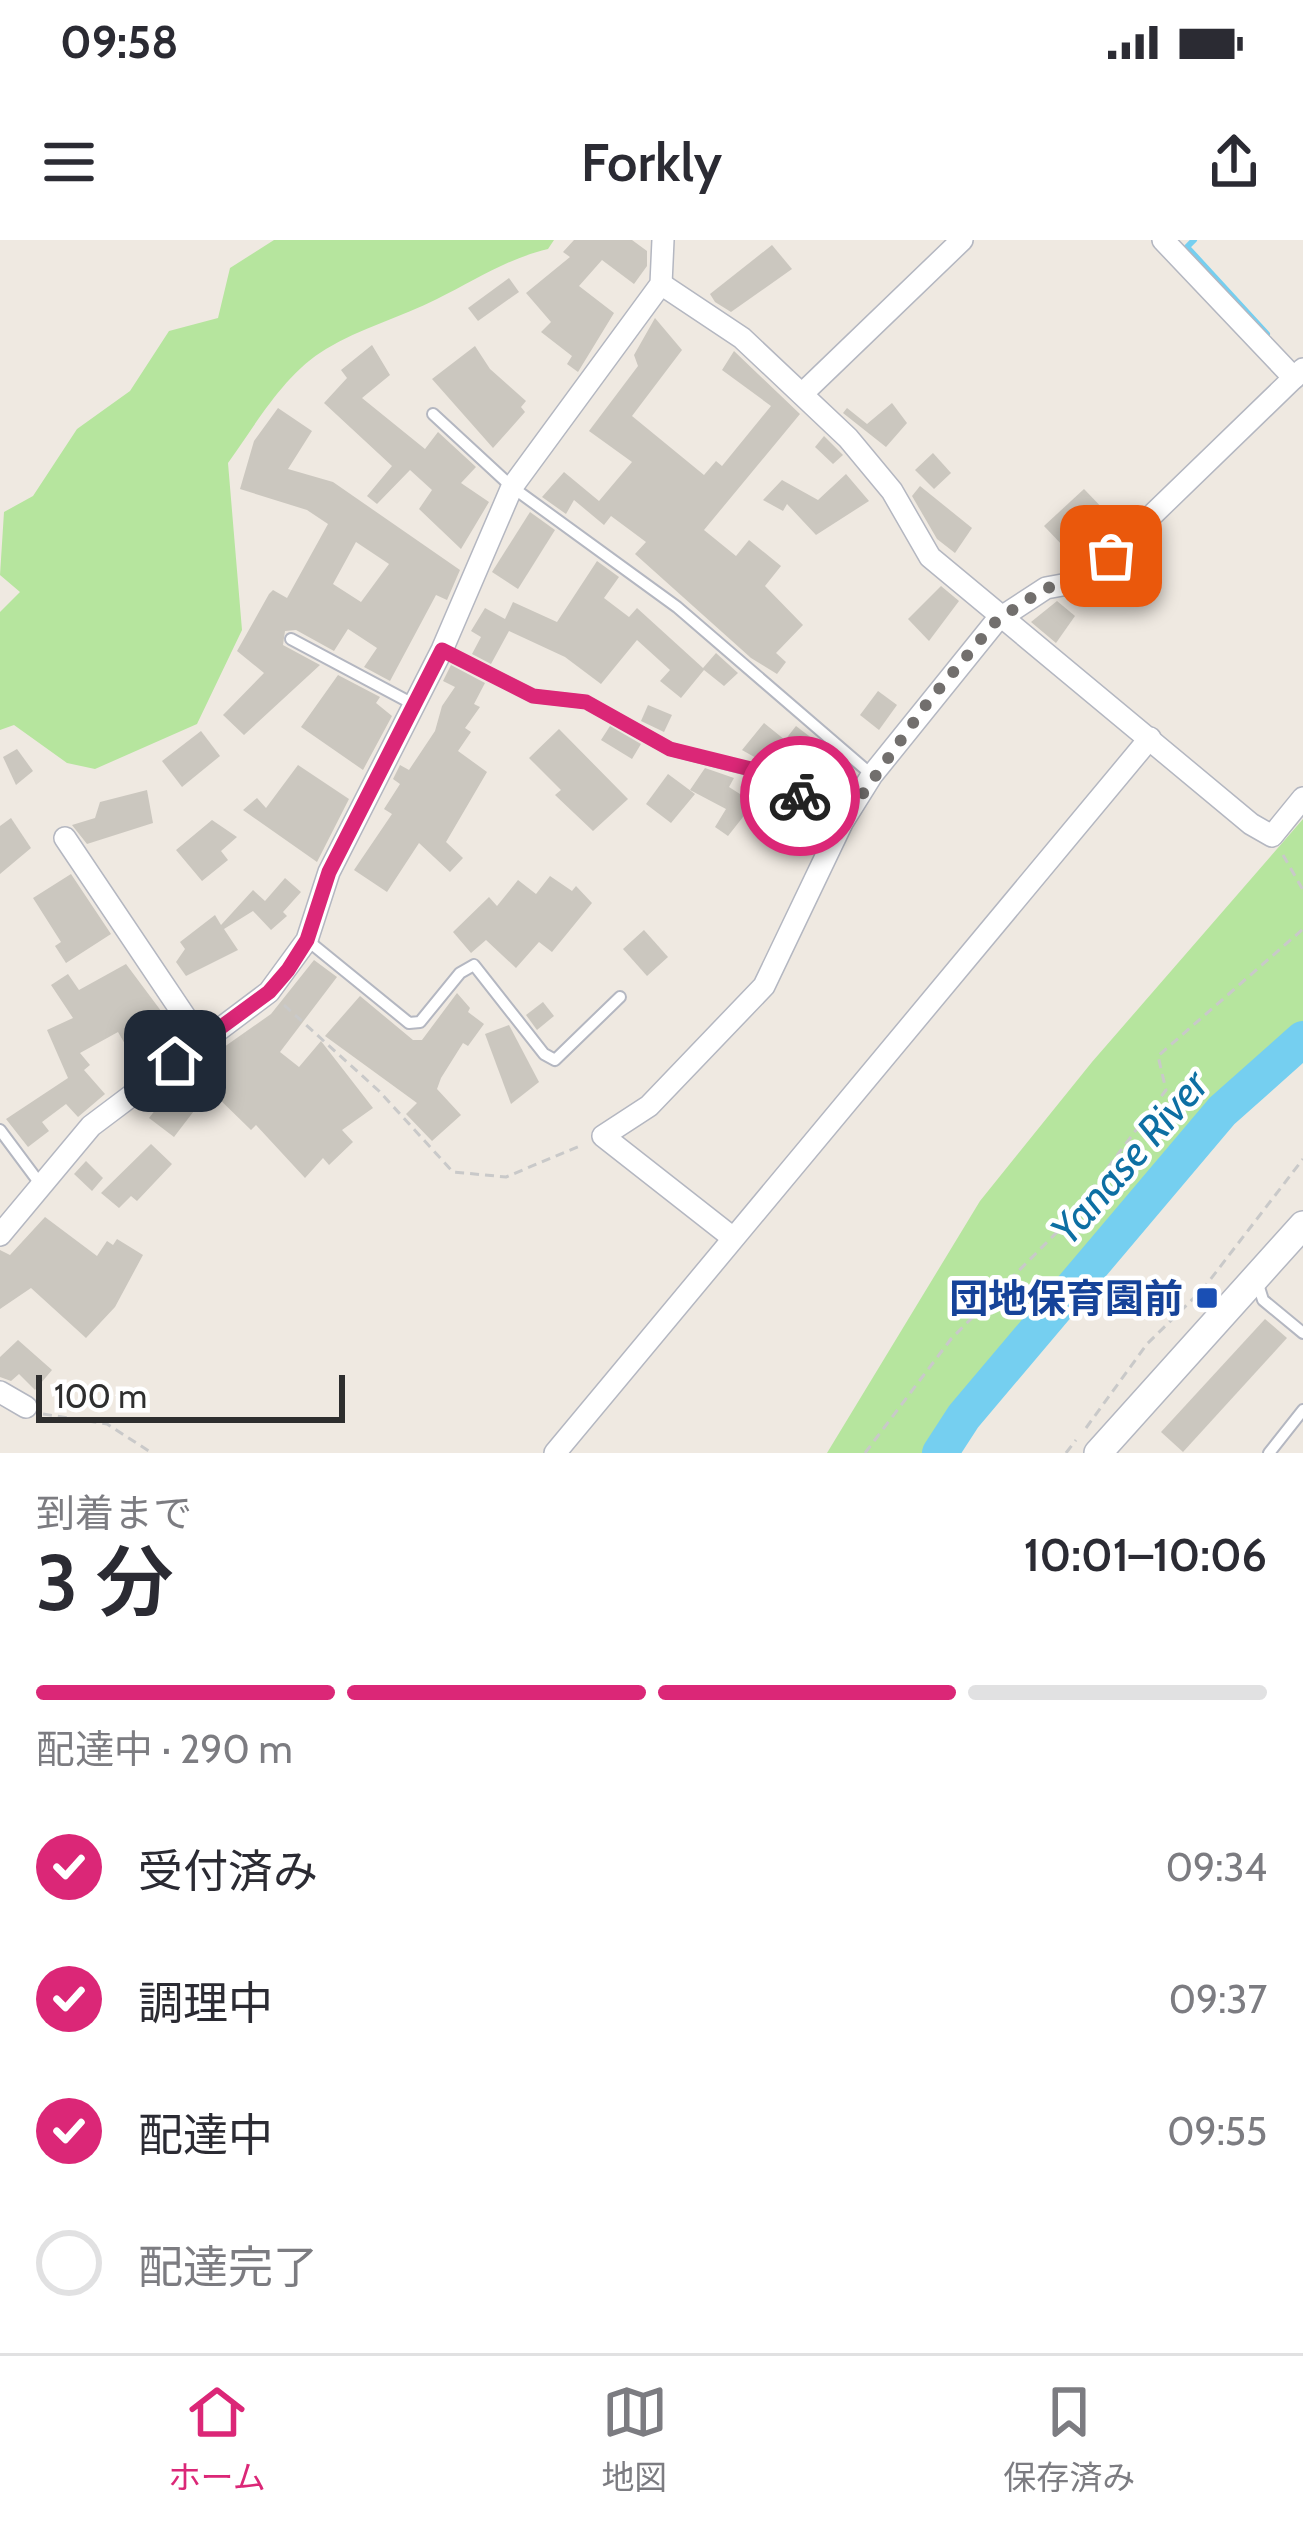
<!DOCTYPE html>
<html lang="ja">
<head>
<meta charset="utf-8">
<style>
	:root { --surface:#fff; --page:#f7f7f7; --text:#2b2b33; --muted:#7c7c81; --line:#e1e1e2; --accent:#db2777 }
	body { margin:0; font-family:Cabin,"Noto Sans JP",sans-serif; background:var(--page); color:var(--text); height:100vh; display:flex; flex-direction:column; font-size:45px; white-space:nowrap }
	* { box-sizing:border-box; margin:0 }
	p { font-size:39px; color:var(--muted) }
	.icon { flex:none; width:66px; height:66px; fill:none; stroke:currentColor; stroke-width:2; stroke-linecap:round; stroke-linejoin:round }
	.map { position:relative; height:1213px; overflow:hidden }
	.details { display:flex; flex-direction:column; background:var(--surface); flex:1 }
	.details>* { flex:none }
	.scale { position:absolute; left:36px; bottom:30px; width:309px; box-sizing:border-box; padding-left:12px; border:6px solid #2e2e2e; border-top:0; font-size:33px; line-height:42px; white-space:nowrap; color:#2e2e2e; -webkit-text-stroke:9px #fff; paint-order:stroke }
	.pin { position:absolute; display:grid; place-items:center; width:102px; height:102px; color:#fff; margin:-51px; border-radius:24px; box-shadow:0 6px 18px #0006 }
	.courier { position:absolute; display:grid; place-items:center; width:120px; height:120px; margin:-60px; border:9px solid #db2777; border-radius:50%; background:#fff; color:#222; box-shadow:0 3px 15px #0007 }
	.head em { font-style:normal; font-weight:600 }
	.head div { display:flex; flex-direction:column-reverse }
	.head { display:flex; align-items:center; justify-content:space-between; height:204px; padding:0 36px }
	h1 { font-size:78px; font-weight:600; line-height:90px }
	.bar { display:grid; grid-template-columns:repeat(4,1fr); gap:18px 12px; align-content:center; height:144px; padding:0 36px }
	.bar i { height:15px; border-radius:9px; background:var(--line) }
	.bar .active { background:var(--accent) }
	.bar p { grid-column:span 4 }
	ol { padding:0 36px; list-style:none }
	li { display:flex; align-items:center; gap:36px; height:132px }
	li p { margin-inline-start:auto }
	li .icon { padding:12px; border-radius:50%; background:var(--accent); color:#fff; stroke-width:4 }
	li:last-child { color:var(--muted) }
	li i { width:66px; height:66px; border:6px solid var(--line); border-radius:50% }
	.status { display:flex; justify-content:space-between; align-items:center; height:84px; padding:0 60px; background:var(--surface); direction:ltr }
	.status svg { height:33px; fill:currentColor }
	header { display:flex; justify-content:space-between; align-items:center; height:156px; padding:0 36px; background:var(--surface); font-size:54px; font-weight:600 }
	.menu { display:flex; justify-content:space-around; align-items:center; height:168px; border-top:3px solid var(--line); background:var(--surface); font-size:33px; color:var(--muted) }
	.menu a { display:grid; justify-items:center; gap:6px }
	.menu .active { color:var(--accent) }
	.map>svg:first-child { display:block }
	.green { fill:#b6e59e }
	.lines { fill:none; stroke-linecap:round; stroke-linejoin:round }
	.stream { stroke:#75cff0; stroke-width:6 }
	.river { stroke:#75cff0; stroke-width:36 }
	.building { fill:#cbc7bf; fill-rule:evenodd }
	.service-casing { stroke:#b4b7c1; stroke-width:14 }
	.minor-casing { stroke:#b4b7c1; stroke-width:24 }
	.tertiary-casing { stroke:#b4b7c1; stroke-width:30 }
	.path { stroke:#c9c9c9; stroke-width:3; stroke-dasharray:9 6; stroke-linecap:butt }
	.service { stroke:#fff; stroke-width:10 }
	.minor { stroke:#fff; stroke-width:21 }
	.tertiary { stroke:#fff; stroke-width:27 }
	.done { stroke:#726f6d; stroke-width:12; stroke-dasharray:0 21.6 }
	.route { stroke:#db2777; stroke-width:15 }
	.transit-dot { fill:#1a4fb4; stroke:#fff; stroke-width:4.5 }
	.labels { text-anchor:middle; stroke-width:9; stroke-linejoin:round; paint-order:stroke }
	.transit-label { font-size:39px; font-weight:bold; fill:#164399; stroke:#fff; text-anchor:end }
	.water-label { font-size:42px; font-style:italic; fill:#0d6fa3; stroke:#fff }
</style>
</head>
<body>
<div class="status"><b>09:58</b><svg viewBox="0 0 49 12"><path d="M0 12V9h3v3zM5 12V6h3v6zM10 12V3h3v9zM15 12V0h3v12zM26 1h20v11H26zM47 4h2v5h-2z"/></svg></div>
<header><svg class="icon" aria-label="menu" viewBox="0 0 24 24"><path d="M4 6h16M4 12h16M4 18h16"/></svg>Forkly<svg class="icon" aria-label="share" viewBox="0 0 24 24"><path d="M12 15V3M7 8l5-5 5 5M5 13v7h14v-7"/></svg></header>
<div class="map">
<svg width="1303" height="1213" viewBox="0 0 1303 1213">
	<rect width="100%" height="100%" fill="#efe9e1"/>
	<g class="green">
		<path d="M 274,0 L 554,0 L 548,9 C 506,19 476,40 437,59 C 401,77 361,88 326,109 C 284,134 256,184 228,223 L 242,390 L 197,484 L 95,529 L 67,523 L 14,485 L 0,490 L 0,372 L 20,352 L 0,335 L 4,272 L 33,256 L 77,189 L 130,151 L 169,91 L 218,78 L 230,28 Z"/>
		<path d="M 1303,579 L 1303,793 L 1222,871 L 964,1176 L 940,1213 L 827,1213 L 980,961 L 1092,822 Z"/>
	</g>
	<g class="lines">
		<path class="stream" d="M 1194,0 L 1187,7 L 1267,94"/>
		<path class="river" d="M 940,1213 L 964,1176 L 1222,871 L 1303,799"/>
	</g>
	<g class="building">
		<path d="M 574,0 L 632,0 L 647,11 L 647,26 L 634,44 L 602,20 L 579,46 L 614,73 L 578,132 L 567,124 L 572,116 L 541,92 L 551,82 L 526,53 L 570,17 L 563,12 Z"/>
		<path d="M 772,5 L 792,29 L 731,72 L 715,62 L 710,54 Z"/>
		<path d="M 509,38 L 519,52 L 478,81 L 468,68 Z"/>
		<path d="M 655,78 L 682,110 L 632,176 L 704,235 L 716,221 L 722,226 L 771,166 L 722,130 L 734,111 L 800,174 L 704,290 L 736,316 L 749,300 L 781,326 L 765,346 L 803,385 L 776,413 L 786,422 L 777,434 L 751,418 L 635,314 L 646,302 L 611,276 L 604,285 L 574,260 L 566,274 L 542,257 L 564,232 L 599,261 L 632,222 L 589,191 L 638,126 L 634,115 Z"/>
		<path d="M 372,105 L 390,135 L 362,158 L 425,209 L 438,192 L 476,227 L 461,243 L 489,262 L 461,309 L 419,269 L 432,250 L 410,230 L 377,264 L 367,256 L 392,226 L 324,163 L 347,138 L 341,130 Z"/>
		<path d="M 475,106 L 490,129 L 526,161 L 521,167 L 525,172 L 493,208 L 432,139 Z"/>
		<path d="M 892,163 L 907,183 L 886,207 L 843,173 L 847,168 L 867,184 Z"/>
		<path d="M 278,168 L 312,191 L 288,229 L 333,242 L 460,330 L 447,360 L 436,355 L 390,441 L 364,427 L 377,408 L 348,389 L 334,411 L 296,390 L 285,391 L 283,405 L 320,425 L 244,495 L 223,475 L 264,433 L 237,411 L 269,354 L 273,350 L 287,358 L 328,284 L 307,270 L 240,249 L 254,201 ZM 356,302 L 389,324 L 361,362 L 333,344 Z"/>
		<path d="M 824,196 L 843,215 L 833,224 L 815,207 Z"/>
		<path d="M 933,213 L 951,233 L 934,249 L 915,230 Z"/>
		<path d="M 846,234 L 869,261 L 816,295 L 787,264 L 783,271 L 763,260 L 782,240 L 818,260 Z"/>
		<path d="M 920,246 L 972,288 L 955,313 L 937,299 L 912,256 Z"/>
		<path d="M 1084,249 L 1108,274 L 1064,307 L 1044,286 Z"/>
		<path d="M 530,272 L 555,290 L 518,349 L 492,332 Z"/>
		<path d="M 597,321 L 619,337 L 604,358 L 629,377 L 637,368 L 703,428 L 716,413 L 738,433 L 724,446 L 704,430 L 681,458 L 660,441 L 670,430 L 637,400 L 601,444 L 565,417 L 509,391 L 491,424 L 472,414 L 481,397 L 471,391 L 485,368 L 505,379 L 513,362 L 557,382 Z"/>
		<path d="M 941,346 L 959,361 L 929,401 L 908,379 Z"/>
		<path d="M 1057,361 L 1075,376 L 1056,403 L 1031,382 Z"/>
		<path d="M 451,425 L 485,443 L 474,464 L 480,467 L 465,488 L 471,492 L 458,511 L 487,532 L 446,602 L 463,618 L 450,632 L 419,603 L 387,652 L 354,630 L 392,574 L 384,569 L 400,544 L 393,539 L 400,525 L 409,530 L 435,491 L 442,466 L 455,447 L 443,441 Z"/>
		<path d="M 338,435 L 380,457 L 376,463 L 392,476 L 363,530 L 301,487 Z"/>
		<path d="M 878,451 L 897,465 L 879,490 L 860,475 Z"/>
		<path d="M 648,465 L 672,475 L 664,492 L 641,481 Z"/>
		<path d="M 764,483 L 785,500 L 796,486 L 813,499 L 784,534 L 742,510 Z"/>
		<path d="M 610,486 L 641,504 L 632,519 L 601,500 Z"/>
		<path d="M 559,489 L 628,559 L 593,591 L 555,555 L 561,550 L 529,518 Z"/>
		<path d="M 201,491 L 220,516 L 182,547 L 162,521 Z"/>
		<path d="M 17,509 L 33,531 L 16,545 L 3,517 Z"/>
		<path d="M 298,525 L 349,559 L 317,622 L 243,570 L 257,558 L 266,568 Z"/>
		<path d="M 705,528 L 734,538 L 729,547 L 754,563 L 728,596 L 715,587 L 726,569 L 690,550 Z"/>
		<path d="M 668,534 L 695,554 L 671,583 L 646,564 Z"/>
		<path d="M 147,550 L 153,583 L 87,604 L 72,585 L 95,578 L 100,562 Z"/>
		<path d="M 778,554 L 799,567 L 795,584 L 781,601 L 757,580 Z"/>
		<path d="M 11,578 L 31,608 L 0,634 L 0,586 Z"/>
		<path d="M 212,580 L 237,597 L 221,611 L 228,620 L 202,641 L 176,610 Z"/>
		<path d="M 71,634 L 111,694 L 66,723 L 55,706 L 61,702 L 33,658 Z"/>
		<path d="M 550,636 L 572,651 L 576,646 L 592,663 L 552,712 L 539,702 L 516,728 L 486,700 L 471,713 L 453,692 L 489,657 L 497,666 L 518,640 L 536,654 Z"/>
		<path d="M 285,638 L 301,652 L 283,672 L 287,676 L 271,690 L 253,671 L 224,689 L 238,710 L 186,736 L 176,722 L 185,709 L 180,702 L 215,675 L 221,685 L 253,650 L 265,661 Z"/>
		<path d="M 644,690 L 668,717 L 647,736 L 623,709 Z"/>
		<path d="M 314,720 L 337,737 L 280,812 L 299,827 L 321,801 L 373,868 L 342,890 L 353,902 L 329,925 L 323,918 L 305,938 L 256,885 L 251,890 L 210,850 L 174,897 L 149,878 L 180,838 L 271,774 Z"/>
		<path d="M 126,724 L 182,799 L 153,821 L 141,803 L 129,811 L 118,792 L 80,813 L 90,825 L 84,830 L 105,854 L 78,877 L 66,864 L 42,882 L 49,891 L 28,907 L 6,879 L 68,838 L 47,790 L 73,778 L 51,745 L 68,734 L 79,750 Z"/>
		<path d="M 457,753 L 470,768 L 468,772 L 484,784 L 468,806 L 463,803 L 441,838 L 437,849 L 461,875 L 432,901 L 406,874 L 417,863 L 325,796 L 360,756 L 413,800 L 422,800 Z"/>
		<path d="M 543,762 L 554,776 L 537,790 L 526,775 Z"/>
		<path d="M 509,785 L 539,842 L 511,864 L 485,794 Z"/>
		<path d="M 151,904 L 172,924 L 137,961 L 131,956 L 119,968 L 101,953 Z"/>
		<path d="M 86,921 L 103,938 L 92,951 L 74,934 Z"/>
		<path d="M 45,977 L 97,1016 L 107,1001 L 113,1005 L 117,999 L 143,1015 L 115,1067 L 86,1098 L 31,1048 L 0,1069 L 0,1010 L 10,1015 Z"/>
		<path d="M 1265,1079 L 1287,1098 L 1183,1212 L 1161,1192 Z"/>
		<path d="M 18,1100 L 52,1130 L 35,1150 L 19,1134 L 11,1141 L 0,1137 L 0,1117 Z"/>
	</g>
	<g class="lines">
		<g class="service-casing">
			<g id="service">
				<path d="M 433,174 L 512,247 L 677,367 L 872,535"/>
				<path d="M 291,399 L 413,464"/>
				<path d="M 442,410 L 533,456 L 586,462 L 670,509 L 763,533 L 842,583"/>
				<path d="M 307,700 L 409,783 L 420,782 L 460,733 L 474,725 L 544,814 L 555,820 L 620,757"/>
				<path d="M 0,890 L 41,945"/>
				<path d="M 1257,1041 L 1263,1060 L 1303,1093"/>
				<path d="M 1269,1213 L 1303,1170"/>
			</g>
		</g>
		<g class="minor-casing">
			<g id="minor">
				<path d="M 1163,0 L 1294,138"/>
				<path d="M 661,44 L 742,98 L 848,198 L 892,251 L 930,317 L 1251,584 L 1272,596 L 1303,558"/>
				<path d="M 802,154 L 962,0"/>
				<path d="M 65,598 L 202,802"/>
				<path d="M 0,995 L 91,886 L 269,752 L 307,700 L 329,632 L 442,410 L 512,247 L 661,44 L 663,0"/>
				<path d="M 733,998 L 603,896 L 649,866 L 764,746 L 842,583 L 872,535 L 997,380 L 1046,348 L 1084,341 L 1303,129"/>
				<path d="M 0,1152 L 26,1167"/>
				<path d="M 555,1213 L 1150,498"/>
			</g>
		</g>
		<g class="tertiary-casing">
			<path id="tertiary" d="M 1098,1213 L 1303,985"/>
		</g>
		<g class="path">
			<path d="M 1283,615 L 1303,650"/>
			<path d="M 284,765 L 379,851 L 453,932 L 506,937 L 582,905"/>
			<path d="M 43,1174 L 107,1184 L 152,1213"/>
			<path d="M 1086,1188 L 1147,1104 L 1203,1049 L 1303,919"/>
			<path d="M 865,1213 L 951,1099 L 1068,981 L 1166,850 L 1158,816 L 1303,689"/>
			<path d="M 1066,1213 L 1076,1200"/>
		</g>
		<use href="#service" class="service"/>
		<use href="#minor" class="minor"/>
		<use href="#tertiary" class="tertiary"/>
	</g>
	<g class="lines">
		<path class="done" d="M 800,556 L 842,583 L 928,462 L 997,380 L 1046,348 L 1084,341 L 1111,316"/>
		<path class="route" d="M 175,821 L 269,752 L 288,730 L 307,700 L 329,632 L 442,410 L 533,456 L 586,462 L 670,509 L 763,532 L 800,556"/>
	</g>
	<rect class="transit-dot" x="1195" y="1046" width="24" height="24" rx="6"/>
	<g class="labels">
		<g class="transit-label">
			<text x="1183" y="1072">団地保育園前</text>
		</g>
		<g class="water-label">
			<text transform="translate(1129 917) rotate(-49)" y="15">Yanase River</text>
		</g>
	</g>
</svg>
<div class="scale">100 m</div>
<div class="pin" style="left:1111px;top:316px;background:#ea580c"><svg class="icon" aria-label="bag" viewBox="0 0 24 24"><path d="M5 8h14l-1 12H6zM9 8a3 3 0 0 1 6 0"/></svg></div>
<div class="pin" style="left:175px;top:821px;background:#1f2937"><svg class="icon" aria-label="home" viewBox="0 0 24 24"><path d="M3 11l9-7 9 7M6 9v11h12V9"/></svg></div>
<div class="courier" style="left:800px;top:556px"><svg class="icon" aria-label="bike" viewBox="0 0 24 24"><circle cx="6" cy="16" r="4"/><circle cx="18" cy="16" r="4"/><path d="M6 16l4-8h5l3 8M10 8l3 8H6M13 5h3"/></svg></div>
</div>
<section class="details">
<div class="head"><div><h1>3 分</h1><p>到着まで</p></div><em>10:01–10:06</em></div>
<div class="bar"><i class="active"></i><i class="active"></i><i class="active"></i><i></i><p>配達中 · 290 m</p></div>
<ol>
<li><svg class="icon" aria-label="check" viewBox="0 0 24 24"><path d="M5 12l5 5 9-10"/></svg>受付済み<p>09:34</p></li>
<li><svg class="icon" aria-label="check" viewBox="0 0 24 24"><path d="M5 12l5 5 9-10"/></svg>調理中<p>09:37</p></li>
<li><svg class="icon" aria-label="check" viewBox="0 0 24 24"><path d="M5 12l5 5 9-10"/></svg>配達中<p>09:55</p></li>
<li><i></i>配達完了</li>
</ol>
</section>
<nav class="menu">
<a class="active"><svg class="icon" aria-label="home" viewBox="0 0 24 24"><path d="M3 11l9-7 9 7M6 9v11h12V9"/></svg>ホーム</a>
<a><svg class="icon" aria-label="map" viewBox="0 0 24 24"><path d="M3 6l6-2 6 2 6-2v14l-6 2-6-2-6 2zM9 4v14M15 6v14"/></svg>地図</a>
<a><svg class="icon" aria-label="saved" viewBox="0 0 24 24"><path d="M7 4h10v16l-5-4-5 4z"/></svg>保存済み</a>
</nav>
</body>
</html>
